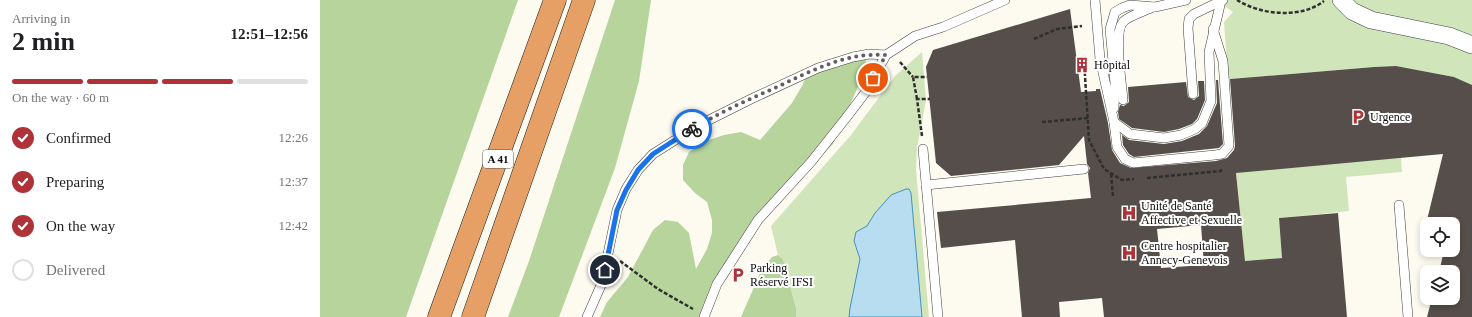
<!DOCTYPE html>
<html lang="en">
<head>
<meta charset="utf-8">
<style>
	:root { --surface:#fff; --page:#f6f6f6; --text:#202124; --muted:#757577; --line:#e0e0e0; --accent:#b03239 }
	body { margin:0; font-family:Georgia,serif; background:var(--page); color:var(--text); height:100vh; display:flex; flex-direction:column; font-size:15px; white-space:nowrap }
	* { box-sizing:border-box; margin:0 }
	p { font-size:13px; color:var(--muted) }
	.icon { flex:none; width:22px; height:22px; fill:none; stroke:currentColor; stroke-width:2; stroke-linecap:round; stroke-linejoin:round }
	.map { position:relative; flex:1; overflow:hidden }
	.side { display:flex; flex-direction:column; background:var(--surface); width:320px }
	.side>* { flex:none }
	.buttons { position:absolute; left:1100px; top:217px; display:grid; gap:8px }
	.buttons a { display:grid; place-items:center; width:40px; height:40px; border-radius:8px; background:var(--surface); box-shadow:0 2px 6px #0003; font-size:20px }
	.pin { position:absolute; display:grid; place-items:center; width:34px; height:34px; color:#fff; margin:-17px; border:2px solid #fff; border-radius:50%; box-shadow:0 1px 4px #0007 }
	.courier { position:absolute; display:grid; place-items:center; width:40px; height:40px; margin:-20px; border:3px solid #1a73e8; border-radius:50%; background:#fff; color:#222; box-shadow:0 1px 5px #0007 }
	.headline em { font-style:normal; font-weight:600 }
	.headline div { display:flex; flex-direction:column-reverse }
	.headline { display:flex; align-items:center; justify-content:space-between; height:68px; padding:0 12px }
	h1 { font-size:26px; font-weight:600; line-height:30px }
	.bar { display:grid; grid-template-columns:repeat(4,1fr); gap:6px 4px; align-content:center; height:48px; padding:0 12px }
	.bar i { height:5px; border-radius:3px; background:var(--line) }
	.bar .active { background:var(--accent) }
	.bar p { grid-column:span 4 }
	ol { padding:0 12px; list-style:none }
	li { display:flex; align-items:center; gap:12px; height:44px }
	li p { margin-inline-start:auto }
	li .icon { padding:4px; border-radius:50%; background:var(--accent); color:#fff; stroke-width:4 }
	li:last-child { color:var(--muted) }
	li i { width:22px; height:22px; border:2px solid var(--line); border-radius:50% }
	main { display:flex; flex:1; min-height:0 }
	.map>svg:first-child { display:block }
	.green { fill:#d1e5bb }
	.forest { fill:#b6d49c }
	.water { fill:#b8dcf0; stroke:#4690c0 }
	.building { fill:#554e4a; fill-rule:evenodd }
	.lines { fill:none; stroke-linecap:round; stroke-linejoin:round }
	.service-casing { stroke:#404040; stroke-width:10 }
	.minor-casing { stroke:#404040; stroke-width:18 }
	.motorway-casing { stroke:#1e1e1e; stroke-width:23 }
	.path { stroke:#2f2f2f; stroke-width:2.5; stroke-dasharray:4 2; stroke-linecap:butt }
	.service { stroke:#fff; stroke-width:9 }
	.minor { stroke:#fff; stroke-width:17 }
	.motorway { stroke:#e69f64; stroke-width:22 }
	.done { stroke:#61605c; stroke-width:4; stroke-dasharray:0 7.2 }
	.route { stroke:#1a73e8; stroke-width:5 }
	.labels { text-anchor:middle; stroke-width:4; stroke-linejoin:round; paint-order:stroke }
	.shield { fill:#fff; stroke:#565656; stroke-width:1 }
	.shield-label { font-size:11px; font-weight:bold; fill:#0d0d0d }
	.poi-label { font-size:12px; fill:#0d0d0d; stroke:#fff; text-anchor:start }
</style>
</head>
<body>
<main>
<section class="side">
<div class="headline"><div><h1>2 min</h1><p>Arriving in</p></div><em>12:51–12:56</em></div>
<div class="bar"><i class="active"></i><i class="active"></i><i class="active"></i><i></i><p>On the way · 60 m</p></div>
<ol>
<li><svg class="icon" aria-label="check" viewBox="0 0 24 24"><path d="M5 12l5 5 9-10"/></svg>Confirmed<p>12:26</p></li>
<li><svg class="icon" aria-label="check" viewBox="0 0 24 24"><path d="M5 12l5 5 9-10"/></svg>Preparing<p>12:37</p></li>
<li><svg class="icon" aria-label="check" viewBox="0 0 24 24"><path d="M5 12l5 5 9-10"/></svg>On the way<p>12:42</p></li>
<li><i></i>Delivered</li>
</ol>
</section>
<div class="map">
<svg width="1152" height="317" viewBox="0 0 1152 317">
	<rect width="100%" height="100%" fill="#fdfaef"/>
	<g class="green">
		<path d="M 896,0 L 1152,0 L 1152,85 L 1134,77 L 1076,66 L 1054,67 L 908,79 L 904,22 L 913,12 Z"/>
		<path d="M 602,52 L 606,100 L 597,148 L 596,170 L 609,317 L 476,317 L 476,308 L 463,259 L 458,255 L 451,226 L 531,135 L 575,76 Z"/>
		<path d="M 1081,157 L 1082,172 L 1026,177 L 1029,211 L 959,218 L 962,258 L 925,261 L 916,172 Z"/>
	</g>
	<g class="forest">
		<path d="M 0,0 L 198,0 L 86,317 L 0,317 Z"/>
		<path d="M 295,0 L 331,0 L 319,81 L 295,168 L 239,317 L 188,317 L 209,261 Z"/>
		<path d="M 535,56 L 546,60 L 543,75 L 513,144 L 454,203 L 430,230 L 384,317 L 280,317 L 287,302 L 308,277 L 333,230 L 345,220 L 358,222 L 369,233 L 376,269 L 387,249 L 392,233 L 392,220 L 387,202 L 375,193 L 363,180 L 363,165 L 369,152 L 383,142 L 404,135 L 421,132 L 440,140 L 472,103 L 482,86 L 489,70 L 507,60 Z"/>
		<path d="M 458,255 L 463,259 L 476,308 L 476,317 L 421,317 L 441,271 L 452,257 Z"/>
	</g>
	<path class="water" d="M 586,189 L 589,189 L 591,193 L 602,317 L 529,317 L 530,308 L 540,259 L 534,241 L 536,232 L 547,226 L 555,213 L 571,195 Z"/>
	<g class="building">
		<path d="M 750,9 L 761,92 L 776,91 L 776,89 L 780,89 L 788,123 L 792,150 L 800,163 L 811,168 L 896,161 L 907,158 L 914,150 L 915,146 L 910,79 L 1054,67 L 1076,66 L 1134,77 L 1152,85 L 1152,317 L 1107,317 L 1112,298 L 1133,298 L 1133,272 L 1119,272 L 1123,255 L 1100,249 L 1123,154 L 916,173 L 925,261 L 962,258 L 959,218 L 1018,213 L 1027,317 L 784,317 L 782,298 L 739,302 L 740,317 L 702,317 L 695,240 L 621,248 L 617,212 L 771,198 L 768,173 L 770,168 L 767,164 L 764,136 L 739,165 L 631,176 L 616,163 L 606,67 L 613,50 ZM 1107,224 L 1133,224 L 1133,250 L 1107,250 ZM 881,225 L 884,265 L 841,268 L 837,229 Z"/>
		<path d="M 896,80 L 898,80 L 903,144 L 899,148 L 814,157 L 809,154 L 803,145 L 802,135 L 809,140 L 844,144 L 862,141 L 879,134 L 887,126 L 897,103 Z"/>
		<path d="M 878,81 L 884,81 L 885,100 L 877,119 L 872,124 L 859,129 L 844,132 L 812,128 L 799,119 L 798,112 L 800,105 L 804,106 L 809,102 L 808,87 L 866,82 L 868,97 L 874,100 L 879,96 Z"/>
	</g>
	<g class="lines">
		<g class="service-casing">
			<g id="service">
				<path d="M 775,0 L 780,59 L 794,122 L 797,147 L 805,159 L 813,163 L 895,155 L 902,154 L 909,146 L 903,61 L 893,29"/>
				<path d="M 873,94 L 868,28 L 869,19 L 874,14 L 901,1"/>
				<path d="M 803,100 C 802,84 793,33 803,22 C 808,16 825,11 833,7"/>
				<path d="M 794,108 L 795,83 L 790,29 L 795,12 L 802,8 L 810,5 L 835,7 L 866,0"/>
				<path d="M 794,122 L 810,134 L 844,138 L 861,135 L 875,129 L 882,123 L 891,101 L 889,52 L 901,1 L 903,0"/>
				<path d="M 603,149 L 618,317"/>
				<path d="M 606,185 L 764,169"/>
				<path d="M 1079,205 L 1088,317"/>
				<path d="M 267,317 L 282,283 L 297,210 L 306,189 L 318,170 L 333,154 L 379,125 L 431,99 L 498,68 L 533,57 L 549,54 L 566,55"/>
				<path d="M 384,317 L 397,284 L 438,220 L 491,162 L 526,118 L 545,93 L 566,55 L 595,36 L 623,27 L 685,0"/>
			</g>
		</g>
		<g class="minor-casing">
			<path id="minor" d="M 1021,0 L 1032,11 L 1051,20 L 1129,36 L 1152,45"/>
		</g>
		<g class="motorway-casing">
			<g id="motorway">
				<path d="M 119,317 L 235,0"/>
				<path d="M 153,317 L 264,0"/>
			</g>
		</g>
		<g class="path">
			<path d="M 917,0 C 941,15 981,19 1004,1"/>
			<path d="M 714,39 L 737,29 L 762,26"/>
			<path d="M 764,60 L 769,140 L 784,169 L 802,180 L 814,179"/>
			<path d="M 580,62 L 593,77"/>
			<path d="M 597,99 L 593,77 L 607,77"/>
			<path d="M 722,122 L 768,118"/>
			<path d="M 602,136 L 597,99 L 610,99"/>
			<path d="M 791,174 L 793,196"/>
			<path d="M 827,178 L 901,171 L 901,169"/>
			<path d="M 300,261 L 338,289 L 373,309"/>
		</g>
		<use href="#service" class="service"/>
		<use href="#minor" class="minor"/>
		<use href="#motorway" class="motorway"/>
	</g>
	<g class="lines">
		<path class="done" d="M 372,129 C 399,113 427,100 455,88 C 491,71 526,52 566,55 L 553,78"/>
		<path class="route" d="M 285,270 L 297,210 L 306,190 L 318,170 L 333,154 L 372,129"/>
	</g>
	<defs>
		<g id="building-bare" transform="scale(1.2)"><path d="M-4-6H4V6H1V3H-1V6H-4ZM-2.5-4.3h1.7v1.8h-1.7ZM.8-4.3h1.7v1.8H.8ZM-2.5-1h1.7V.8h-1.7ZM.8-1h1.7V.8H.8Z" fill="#b03239" stroke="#fff" stroke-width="2.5" paint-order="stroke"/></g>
		<g id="parking-bare" transform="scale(1.2)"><path d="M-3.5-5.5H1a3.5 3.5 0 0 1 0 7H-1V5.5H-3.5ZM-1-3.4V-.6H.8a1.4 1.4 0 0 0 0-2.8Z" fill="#b03239" stroke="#fff" stroke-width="2.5" paint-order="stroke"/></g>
		<g id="hospital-bare" transform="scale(1.2)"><path d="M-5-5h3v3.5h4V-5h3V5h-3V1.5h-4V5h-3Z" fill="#b03239" stroke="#fff" stroke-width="2.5" paint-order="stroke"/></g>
	</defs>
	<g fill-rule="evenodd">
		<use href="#building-bare" x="762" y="65"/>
		<use href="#parking-bare" x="1038" y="117"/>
		<use href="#hospital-bare" x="809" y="213"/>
		<use href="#hospital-bare" x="809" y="253"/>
		<use href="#parking-bare" x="418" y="275"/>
	</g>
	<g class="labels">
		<rect class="shield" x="163" y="150" width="30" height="18" rx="3"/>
		<g class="shield-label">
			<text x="178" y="163">A 41</text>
		</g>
		<g class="poi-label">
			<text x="774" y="69">Hôpital</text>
			<text x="1050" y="121">Urgence</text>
			<text x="821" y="210">Unité de Santé<tspan x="821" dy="14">Affective et Sexuelle</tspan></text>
			<text x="821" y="250">Centre hospitalier<tspan x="821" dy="14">Annecy-Genevois</tspan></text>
			<text x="430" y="272">Parking<tspan x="430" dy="14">Réservé IFSI</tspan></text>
		</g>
	</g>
</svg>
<div class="buttons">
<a><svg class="icon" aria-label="locate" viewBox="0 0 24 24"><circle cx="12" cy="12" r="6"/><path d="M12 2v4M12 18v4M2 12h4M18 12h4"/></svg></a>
<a><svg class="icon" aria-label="layers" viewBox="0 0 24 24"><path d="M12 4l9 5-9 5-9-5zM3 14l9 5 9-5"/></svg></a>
</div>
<div class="pin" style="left:553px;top:78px;background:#ea580c"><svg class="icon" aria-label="bag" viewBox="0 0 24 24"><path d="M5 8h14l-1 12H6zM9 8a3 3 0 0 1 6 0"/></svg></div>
<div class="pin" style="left:285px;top:270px;background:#1f2937"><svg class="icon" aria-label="home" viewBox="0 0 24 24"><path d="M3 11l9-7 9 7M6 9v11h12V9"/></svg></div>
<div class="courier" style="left:372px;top:129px"><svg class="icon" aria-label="bike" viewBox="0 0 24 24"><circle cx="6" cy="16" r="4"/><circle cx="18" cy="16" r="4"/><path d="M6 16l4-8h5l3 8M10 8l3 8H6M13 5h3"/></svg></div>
</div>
</main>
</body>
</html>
